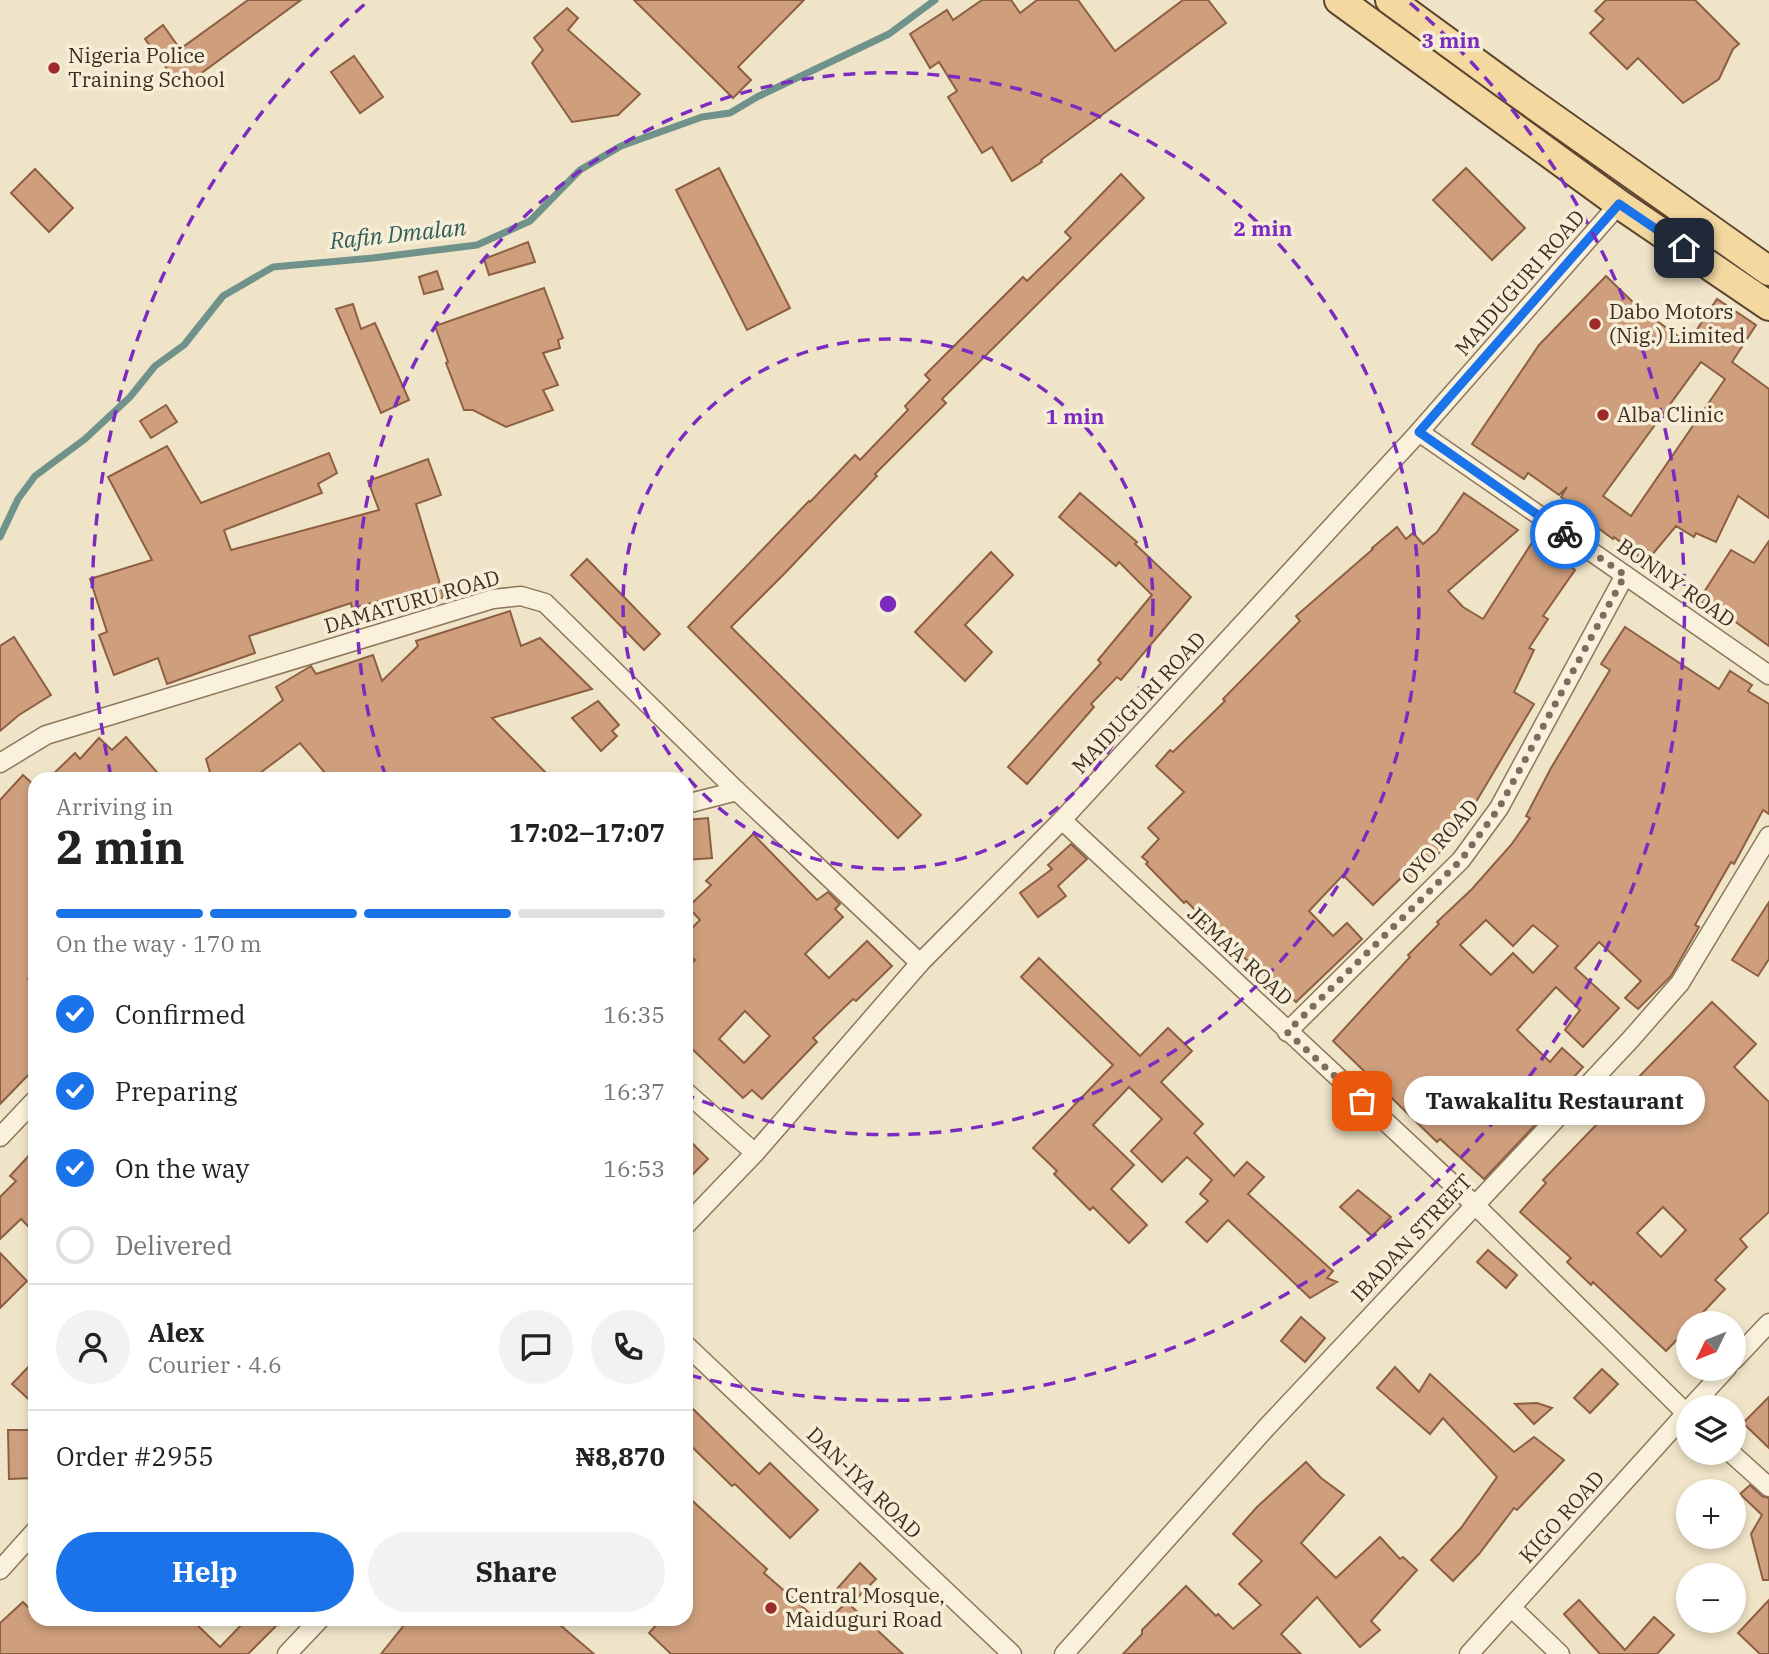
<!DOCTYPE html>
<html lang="en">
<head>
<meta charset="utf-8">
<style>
	:root { --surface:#fff; --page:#f2f2f2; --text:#222; --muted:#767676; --line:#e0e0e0; --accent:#1a73e8 }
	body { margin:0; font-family:"IBM Plex Serif",serif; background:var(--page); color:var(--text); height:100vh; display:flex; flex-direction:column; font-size:26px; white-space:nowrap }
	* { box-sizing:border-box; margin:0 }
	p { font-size:23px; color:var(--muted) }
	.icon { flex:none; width:38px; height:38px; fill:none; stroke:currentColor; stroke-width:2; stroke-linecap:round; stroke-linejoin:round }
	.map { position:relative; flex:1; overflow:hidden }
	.details { position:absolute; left:28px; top:772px; width:665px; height:854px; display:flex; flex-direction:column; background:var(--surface); border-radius:21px; box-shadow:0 4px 10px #0003 }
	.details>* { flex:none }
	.needle { width:46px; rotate:227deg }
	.buttons { position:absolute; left:1676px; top:1311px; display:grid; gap:14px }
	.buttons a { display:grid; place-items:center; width:70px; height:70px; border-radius:50%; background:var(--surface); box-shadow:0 4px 10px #0003; font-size:35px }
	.pin { position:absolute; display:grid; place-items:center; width:60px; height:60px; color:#fff; margin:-30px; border-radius:14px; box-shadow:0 4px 10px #0006 }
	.courier { position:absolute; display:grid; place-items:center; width:70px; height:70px; margin:-35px; border:5px solid #1a73e8; border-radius:50%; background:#fff; color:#222; box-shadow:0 2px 9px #0007 }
	.bubble { position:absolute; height:49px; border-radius:24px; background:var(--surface); box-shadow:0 4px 10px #0003; font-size:23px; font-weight:700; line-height:49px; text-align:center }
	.summary em { font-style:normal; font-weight:700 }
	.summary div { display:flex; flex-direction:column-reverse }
	.summary { display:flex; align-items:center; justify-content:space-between; height:119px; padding:0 28px }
	h1 { font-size:46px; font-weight:700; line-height:52px }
	.bar { display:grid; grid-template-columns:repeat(4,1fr); gap:10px 7px; align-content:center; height:84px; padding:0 28px }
	.bar i { height:9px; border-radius:5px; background:var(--line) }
	.bar .on { background:var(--accent) }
	.bar p { grid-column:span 4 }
	.line { display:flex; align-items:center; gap:18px; padding:0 28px; border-top:2px solid var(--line) }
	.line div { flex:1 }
	.round { display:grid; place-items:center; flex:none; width:74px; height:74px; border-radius:37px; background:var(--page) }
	ol { padding:0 28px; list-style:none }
	li { display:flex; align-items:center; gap:21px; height:77px }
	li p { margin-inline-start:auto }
	li .icon { padding:7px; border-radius:50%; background:var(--accent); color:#fff; stroke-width:4 }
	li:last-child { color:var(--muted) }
	li i { width:38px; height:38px; border:4px solid var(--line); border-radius:50% }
	.action { display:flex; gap:14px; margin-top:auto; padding:14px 28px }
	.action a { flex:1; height:80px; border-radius:42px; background:var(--accent); color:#fff; font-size:28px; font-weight:700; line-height:80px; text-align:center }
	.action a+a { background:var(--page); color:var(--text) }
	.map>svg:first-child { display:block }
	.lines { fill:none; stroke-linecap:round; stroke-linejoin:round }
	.stream { stroke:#6f938a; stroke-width:7 }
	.building { fill:#cf9f7d; stroke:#8d5f41; stroke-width:2; fill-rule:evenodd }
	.street-casing { stroke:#8d765c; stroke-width:21 }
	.primary-casing { stroke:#5b4430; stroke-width:32 }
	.street { stroke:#faf1dc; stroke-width:18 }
	.primary { stroke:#f3d9a0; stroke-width:28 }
	.done { stroke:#7c6e5b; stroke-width:7; stroke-dasharray:0 12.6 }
	.route { stroke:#1a73e8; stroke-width:9 }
	.ring { fill:none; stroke:#7b2cbf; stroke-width:3.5; stroke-dasharray:12 9 }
	.poi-dot { fill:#9e2a2b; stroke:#f7eed8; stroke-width:2.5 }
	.labels { text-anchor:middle; stroke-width:7; stroke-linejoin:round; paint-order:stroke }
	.poi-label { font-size:21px; fill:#3d2e20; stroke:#f7eed8; text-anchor:start }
	.street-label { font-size:21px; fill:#3d2e20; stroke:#f7eed8 }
	.water-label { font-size:23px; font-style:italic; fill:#2f5d5a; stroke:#f7eed8 }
	.centre { fill:#7b2cbf; stroke:#f7eed8; stroke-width:3.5 }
	.ring-label { font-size:21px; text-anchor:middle; font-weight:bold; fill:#7b2cbf; stroke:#f7eed8; stroke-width:7; stroke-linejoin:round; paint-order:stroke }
</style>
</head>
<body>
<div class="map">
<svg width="1769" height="1654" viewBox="0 0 1769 1654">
	<rect width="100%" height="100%" fill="#f0e4c8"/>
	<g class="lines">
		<path class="stream" d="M 0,537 L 18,499 L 35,476 L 85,439 L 130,397 L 155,366 L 184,345 L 223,296 L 273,267 L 373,258 L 477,245 L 530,221 L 580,170 L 621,146 L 702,117 L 730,113 L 757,97 L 889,34 L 935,0"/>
	</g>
	<g class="building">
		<path d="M 248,0 L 301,0 L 181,88 L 145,39 L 163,25 L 180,49 Z"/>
		<path d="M 634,0 L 804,0 L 738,67 L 751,80 L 733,98 Z"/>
		<path d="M 982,0 L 1011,0 L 1020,13 L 1037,0 L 1078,0 L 1115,51 L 1183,0 L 1208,0 L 1226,23 L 1041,160 L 1042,162 L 1012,181 L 992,147 L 982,153 L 948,97 L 957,91 L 939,62 L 930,68 L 910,34 L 947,10 L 953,20 Z"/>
		<path d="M 1606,0 L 1695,0 L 1739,44 L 1733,49 L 1719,79 L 1683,103 L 1638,58 L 1627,69 L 1590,33 L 1604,19 L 1595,11 Z"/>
		<path d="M 567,8 L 578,18 L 568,30 L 640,94 L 618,115 L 572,122 L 532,63 L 543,50 L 534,38 Z"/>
		<path d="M 354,56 L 383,97 L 360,113 L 331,72 Z"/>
		<path d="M 719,168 L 790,308 L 747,330 L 676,190 Z"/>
		<path d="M 1466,168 L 1525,228 L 1492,260 L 1433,200 Z"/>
		<path d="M 35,169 L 73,208 L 49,232 L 11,193 Z"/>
		<path d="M 1121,174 L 1144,198 L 942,399 L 946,403 L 875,474 L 877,476 L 785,573 L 731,627 L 921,815 L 898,838 L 688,627 L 809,501 L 810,502 L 855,455 L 860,460 L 908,410 L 905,406 L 930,380 L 925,375 L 1023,277 L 1027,281 L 1071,238 L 1065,232 Z"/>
		<path d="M 528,242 L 535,262 L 489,275 L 484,259 Z"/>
		<path d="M 437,271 L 443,289 L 424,294 L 419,277 Z"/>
		<path d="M 1606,276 L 1640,309 L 1688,343 L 1717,299 L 1756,325 L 1732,362 L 1769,389 L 1769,518 L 1738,496 L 1716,542 L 1696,533 L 1694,537 L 1676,526 L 1646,562 L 1614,537 L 1613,539 L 1576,512 L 1578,509 L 1561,497 L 1567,487 L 1559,495 L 1528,473 L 1524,479 L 1472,444 L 1539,345 ZM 1701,362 L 1725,379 L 1631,516 L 1603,496 Z"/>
		<path d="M 544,288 L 563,338 L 558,340 L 560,348 L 543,353 L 558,385 L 543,390 L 553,410 L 506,427 L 473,410 L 464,410 L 446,363 L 448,362 L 435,326 Z"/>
		<path d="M 353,304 L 361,329 L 375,323 L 409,400 L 381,413 L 336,309 Z"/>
		<path d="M 166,405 L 177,422 L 151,438 L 140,421 Z"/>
		<path d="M 167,446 L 201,503 L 329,453 L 337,473 L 318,484 L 322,493 L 224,530 L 231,550 L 379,510 L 368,481 L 428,459 L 441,495 L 416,504 L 444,597 L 408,608 L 404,595 L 352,608 L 351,603 L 249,636 L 255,653 L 167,684 L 158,658 L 114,675 L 99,635 L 107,632 L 90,579 L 152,560 L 108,477 Z"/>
		<path d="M 1080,493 L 1137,542 L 1135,544 L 1191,597 L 1121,680 L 1117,677 L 1091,704 L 1094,707 L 1027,784 L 1008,767 L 1101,663 L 1098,660 L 1152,595 L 1119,562 L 1116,566 L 1059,517 Z"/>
		<path d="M 1464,493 L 1518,530 L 1448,591 L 1463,607 L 1483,619 L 1533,541 L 1575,570 L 1543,616 L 1548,619 L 1529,648 L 1534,650 L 1514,692 L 1534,704 L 1473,807 L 1440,849 L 1442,850 L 1408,884 L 1402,877 L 1373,905 L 1343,875 L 1309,911 L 1333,936 L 1347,923 L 1362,939 L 1296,1002 L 1264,972 L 1261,974 L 1186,901 L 1184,903 L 1146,864 L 1148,862 L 1142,857 L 1159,839 L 1148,828 L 1184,792 L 1156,766 L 1170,750 L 1173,752 L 1225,701 L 1223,699 L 1300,621 L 1296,616 L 1373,549 L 1372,548 L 1397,527 L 1406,539 L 1413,533 L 1423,544 L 1437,532 Z"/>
		<path d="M 1769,541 L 1769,646 L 1737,623 L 1699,600 L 1731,550 L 1754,563 Z"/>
		<path d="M 991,552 L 1013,575 L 965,625 L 992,652 L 965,681 L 915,632 Z"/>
		<path d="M 587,559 L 660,634 L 644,650 L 571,575 Z"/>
		<path d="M 510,611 L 521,646 L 540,638 L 592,689 L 492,718 L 552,779 L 330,779 L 300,743 L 260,773 L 262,779 L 212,779 L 206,759 L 283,700 L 276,687 L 311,666 L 316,674 L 373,655 L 382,681 L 418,646 L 416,641 Z"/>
		<path d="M 1625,627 L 1719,689 L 1730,671 L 1752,685 L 1748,691 L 1769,704 L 1769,814 L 1763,810 L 1734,864 L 1731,862 L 1695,925 L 1699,927 L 1671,976 L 1638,1009 L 1625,998 L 1641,981 L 1599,942 L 1575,968 L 1619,1008 L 1583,1047 L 1565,1030 L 1580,1010 L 1556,987 L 1517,1030 L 1550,1062 L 1562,1048 L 1583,1067 L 1551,1102 L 1554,1105 L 1484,1179 L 1440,1139 L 1437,1142 L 1333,1041 L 1410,957 L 1408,955 L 1439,924 L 1437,922 L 1472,889 L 1511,845 L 1530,818 L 1526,816 L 1551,768 L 1610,670 L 1601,664 ZM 1486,920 L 1513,946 L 1533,925 L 1558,946 L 1533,973 L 1513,953 L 1491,975 L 1460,945 Z"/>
		<path d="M 14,637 L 51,695 L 19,715 L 0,731 L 0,646 Z"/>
		<path d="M 598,701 L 619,725 L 612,731 L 617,736 L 601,751 L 572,718 Z"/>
		<path d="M 126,737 L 163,779 L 48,779 L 75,753 L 80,759 L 99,738 L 112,750 Z"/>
		<path d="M 23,775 L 35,786 L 35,972 L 28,979 L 35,986 L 35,1068 L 0,1104 L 0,800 Z"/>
		<path d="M 708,818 L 712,858 L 686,860 L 686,820 Z"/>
		<path d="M 753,834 L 817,900 L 828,892 L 840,904 L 835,909 L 843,917 L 805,954 L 829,978 L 867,941 L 892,966 L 856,1001 L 853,999 L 813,1038 L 817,1042 L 762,1099 L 752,1090 L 743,1098 L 686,1043 L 686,969 L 695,960 L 686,952 L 686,934 L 700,920 L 688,907 L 711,885 L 706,881 ZM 745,1011 L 770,1036 L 744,1063 L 719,1039 Z"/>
		<path d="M 1071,844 L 1087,859 L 1058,886 L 1066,896 L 1038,917 L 1020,893 L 1052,869 L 1048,865 Z"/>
		<path d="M 1769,902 L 1769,959 L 1758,976 L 1732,960 Z"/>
		<path d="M 1039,958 L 1140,1056 L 1168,1028 L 1192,1051 L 1161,1082 L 1203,1124 L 1194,1133 L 1234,1176 L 1247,1162 L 1264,1177 L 1248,1194 L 1333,1271 L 1327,1278 L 1337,1282 L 1310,1298 L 1228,1220 L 1207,1242 L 1186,1222 L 1208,1201 L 1200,1194 L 1212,1180 L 1187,1157 L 1162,1182 L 1131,1151 L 1162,1119 L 1129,1087 L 1093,1125 L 1134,1165 L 1111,1189 L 1147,1225 L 1129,1243 L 1093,1207 L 1090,1210 L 1054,1174 L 1057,1171 L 1033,1148 L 1113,1065 L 1021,977 Z"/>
		<path d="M 1712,1002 L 1756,1044 L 1734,1067 L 1769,1102 L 1769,1212 L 1740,1239 L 1747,1247 L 1715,1280 L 1725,1289 L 1693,1323 L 1689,1323 L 1689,1327 L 1666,1351 L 1593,1282 L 1591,1285 L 1567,1262 L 1571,1258 L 1520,1212 L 1546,1183 L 1543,1180 L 1628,1092 L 1626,1090 ZM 1663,1207 L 1686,1230 L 1661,1257 L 1637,1233 Z"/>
		<path d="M 686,1137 L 708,1159 L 686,1181 Z"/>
		<path d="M 35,1149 L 35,1233 L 21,1219 L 0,1239 L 0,1197 L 16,1181 L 10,1176 Z"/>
		<path d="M 1358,1190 L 1391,1217 L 1372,1236 L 1340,1207 Z"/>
		<path d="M 1488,1250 L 1517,1275 L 1506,1288 L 1477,1262 Z"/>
		<path d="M 0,1253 L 27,1281 L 0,1308 Z"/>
		<path d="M 1301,1317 L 1325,1338 L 1305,1362 L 1281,1341 Z"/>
		<path d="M 35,1360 L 35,1405 L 12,1384 Z"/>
		<path d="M 1395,1367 L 1419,1392 L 1430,1374 L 1514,1452 L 1534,1437 L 1564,1460 L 1517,1510 L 1514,1508 L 1479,1554 L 1453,1581 L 1431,1560 L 1461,1528 L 1497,1477 L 1443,1418 L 1430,1434 L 1377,1388 Z"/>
		<path d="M 1602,1369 L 1618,1384 L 1590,1413 L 1574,1398 Z"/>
		<path d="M 1769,1397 L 1769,1448 L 1743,1423 Z"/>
		<path d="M 686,1402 L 759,1474 L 770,1463 L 818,1510 L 790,1538 L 735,1484 L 732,1486 L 686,1441 Z"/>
		<path d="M 1537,1403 L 1552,1408 L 1534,1424 L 1515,1404 Z"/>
		<path d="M 8,1430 L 35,1430 L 35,1478 L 9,1479 Z"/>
		<path d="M 1306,1462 L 1321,1478 L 1344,1495 L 1301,1543 L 1336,1578 L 1380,1537 L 1400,1559 L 1403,1557 L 1417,1570 L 1371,1621 L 1380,1630 L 1360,1647 L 1317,1597 L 1281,1634 L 1301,1654 L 1123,1654 L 1142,1634 L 1142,1630 L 1186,1586 L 1216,1616 L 1218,1614 L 1233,1629 L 1261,1605 L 1239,1584 L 1262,1561 L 1233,1534 L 1257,1507 Z"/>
		<path d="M 1750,1485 L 1762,1496 L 1769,1498 L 1769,1580 L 1763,1580 L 1751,1534 L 1762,1515 L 1740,1494 Z"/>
		<path d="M 686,1495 L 767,1569 L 764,1573 L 823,1625 L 846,1603 L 835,1591 L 860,1563 L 876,1579 L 850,1605 L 903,1654 L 671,1654 L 649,1633 L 662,1619 L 686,1619 Z"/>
		<path d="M 1579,1600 L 1625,1650 L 1654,1617 L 1674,1635 L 1657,1654 L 1600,1654 L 1564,1614 Z"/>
		<path d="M 1769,1600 L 1769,1654 L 1760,1654 L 1738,1633 Z"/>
		<path d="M 23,1602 L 35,1614 L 35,1619 L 191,1619 L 220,1647 L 247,1619 L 283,1619 L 248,1654 L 0,1654 L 0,1623 Z"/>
		<path d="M 409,1619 L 553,1619 L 594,1654 L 381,1654 Z"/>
	</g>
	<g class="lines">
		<g class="street-casing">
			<g id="street">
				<path d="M 1419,432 L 1769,675"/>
				<path d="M 0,763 L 46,735 L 493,599 L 521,596 L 545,603 L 737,791 L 920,963"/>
				<path d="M 686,804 L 737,791"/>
				<path d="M 1062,820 L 1475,1205 L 1689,1416"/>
				<path d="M 1287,1032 L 1461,860 L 1499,808 L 1625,575"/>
				<path d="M 686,1092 L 755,1153"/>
				<path d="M 0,1137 L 35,1100"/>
				<path d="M 686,1225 L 755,1153 L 920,963 L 1062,820 L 1419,432 L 1619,204"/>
				<path d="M 686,1345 L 1012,1654"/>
				<path d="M 1734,1360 L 1769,1323"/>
				<path d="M 1691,1407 L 1727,1368"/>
				<path d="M 1730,1452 L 1769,1487"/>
				<path d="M 0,1570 L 35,1531"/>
				<path d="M 1512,1608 L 1560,1654"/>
				<path d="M 287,1654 L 320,1619"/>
				<path d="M 1064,1654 L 1266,1428 L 1631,1039 L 1680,983 L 1769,836"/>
				<path d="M 1469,1654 L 1689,1410"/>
			</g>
		</g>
		<g class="primary-casing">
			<g id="primary">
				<path d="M 1339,0 L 1619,204 L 1769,306"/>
				<path d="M 1390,0 L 1512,89 L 1769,271"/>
			</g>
		</g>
		<use href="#street" class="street"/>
		<use href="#primary" class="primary"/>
	</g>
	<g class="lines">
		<path class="done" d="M 1362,1101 L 1287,1032 L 1461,860 L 1499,808 L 1625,575 L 1565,534"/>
		<path class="route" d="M 1565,534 L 1419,432 L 1619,204 L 1684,248"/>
	</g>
	<g class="ring">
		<circle cx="888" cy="604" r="265"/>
		<path d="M386 777A531 531 0 1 1 689 1096"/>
		<path d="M111 776A796 796 0 0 1 366 3M1410 3A796 796 0 0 1 689 1375"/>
	</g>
	<g class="poi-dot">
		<circle cx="54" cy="68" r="7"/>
		<circle cx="1595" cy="324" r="7"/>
		<circle cx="1603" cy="415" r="7"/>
		<circle cx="771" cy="1608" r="7"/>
	</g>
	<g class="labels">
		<g class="poi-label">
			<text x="68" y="63">Nigeria Police<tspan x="68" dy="24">Training School</tspan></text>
			<text x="1609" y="319">Dabo Motors<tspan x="1609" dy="24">(Nig.) Limited</tspan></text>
			<text x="1617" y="422">Alba Clinic</text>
			<text x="785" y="1603">Central Mosque,<tspan x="785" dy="24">Maiduguri Road</tspan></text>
		</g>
		<g class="street-label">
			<text transform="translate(1520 283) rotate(-49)" y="7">MAIDUGURI ROAD</text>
			<text transform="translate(1676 583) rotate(35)" y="7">BONNY ROAD</text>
			<text transform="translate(412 602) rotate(-16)" y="7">DAMATURU ROAD</text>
			<text transform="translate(1139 703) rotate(-47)" y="7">MAIDUGURI ROAD</text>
			<text transform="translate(1440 842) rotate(-49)" y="7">OYO ROAD</text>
			<text transform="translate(1240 956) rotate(43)" y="7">JEMA'A ROAD</text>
			<text transform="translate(1412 1238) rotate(-47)" y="7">IBADAN STREET</text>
			<text transform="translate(864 1483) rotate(44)" y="7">DAN-IYA ROAD</text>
			<text transform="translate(1562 1517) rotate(-48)" y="7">KIGO ROAD</text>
		</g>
		<g class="water-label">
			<text transform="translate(398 234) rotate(-6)" y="8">Rafin Dmalan</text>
		</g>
	</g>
	<circle cx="888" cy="604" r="10" class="centre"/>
	<g class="ring-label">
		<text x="1451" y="48">3 min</text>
		<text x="1263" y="236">2 min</text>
		<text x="1075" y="424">1 min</text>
	</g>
</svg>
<div class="buttons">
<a><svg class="needle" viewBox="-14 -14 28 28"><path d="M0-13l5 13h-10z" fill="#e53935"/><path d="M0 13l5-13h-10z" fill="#767676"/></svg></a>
<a><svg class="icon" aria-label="layers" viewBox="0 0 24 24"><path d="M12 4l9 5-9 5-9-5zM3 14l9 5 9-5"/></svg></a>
<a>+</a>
<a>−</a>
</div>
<div class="pin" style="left:1362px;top:1101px;background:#ea580c"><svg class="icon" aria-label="bag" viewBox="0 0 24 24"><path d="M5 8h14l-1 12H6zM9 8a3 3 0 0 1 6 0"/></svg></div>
<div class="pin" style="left:1684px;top:248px;background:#1f2937"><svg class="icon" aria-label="home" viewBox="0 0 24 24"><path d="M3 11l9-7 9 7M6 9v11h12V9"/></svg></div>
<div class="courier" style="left:1565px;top:534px"><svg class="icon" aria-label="bike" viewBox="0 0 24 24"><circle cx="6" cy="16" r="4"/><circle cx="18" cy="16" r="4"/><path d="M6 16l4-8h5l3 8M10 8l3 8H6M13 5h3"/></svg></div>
<div class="bubble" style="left:1404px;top:1076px;width:301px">Tawakalitu Restaurant</div>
<section class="details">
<div class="summary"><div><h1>2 min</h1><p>Arriving in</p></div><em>17:02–17:07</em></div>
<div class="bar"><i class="on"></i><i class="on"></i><i class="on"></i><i></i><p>On the way · 170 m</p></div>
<ol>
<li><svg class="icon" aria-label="check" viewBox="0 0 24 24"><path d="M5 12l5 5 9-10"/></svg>Confirmed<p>16:35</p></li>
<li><svg class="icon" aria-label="check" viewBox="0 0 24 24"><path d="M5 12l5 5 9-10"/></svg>Preparing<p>16:37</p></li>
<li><svg class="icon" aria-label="check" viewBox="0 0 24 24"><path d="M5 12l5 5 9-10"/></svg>On the way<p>16:53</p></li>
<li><i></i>Delivered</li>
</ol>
<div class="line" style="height:126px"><a class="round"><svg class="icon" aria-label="person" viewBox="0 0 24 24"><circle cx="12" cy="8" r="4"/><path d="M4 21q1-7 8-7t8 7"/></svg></a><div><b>Alex</b><p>Courier · 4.6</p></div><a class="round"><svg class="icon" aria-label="chat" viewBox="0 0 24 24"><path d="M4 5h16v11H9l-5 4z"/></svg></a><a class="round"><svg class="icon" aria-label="phone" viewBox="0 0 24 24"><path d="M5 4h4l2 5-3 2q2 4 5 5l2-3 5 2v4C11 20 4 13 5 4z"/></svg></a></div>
<div class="line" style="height:91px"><div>Order #2955</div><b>₦8,870</b></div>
<div class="action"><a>Help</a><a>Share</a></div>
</section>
</div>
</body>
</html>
